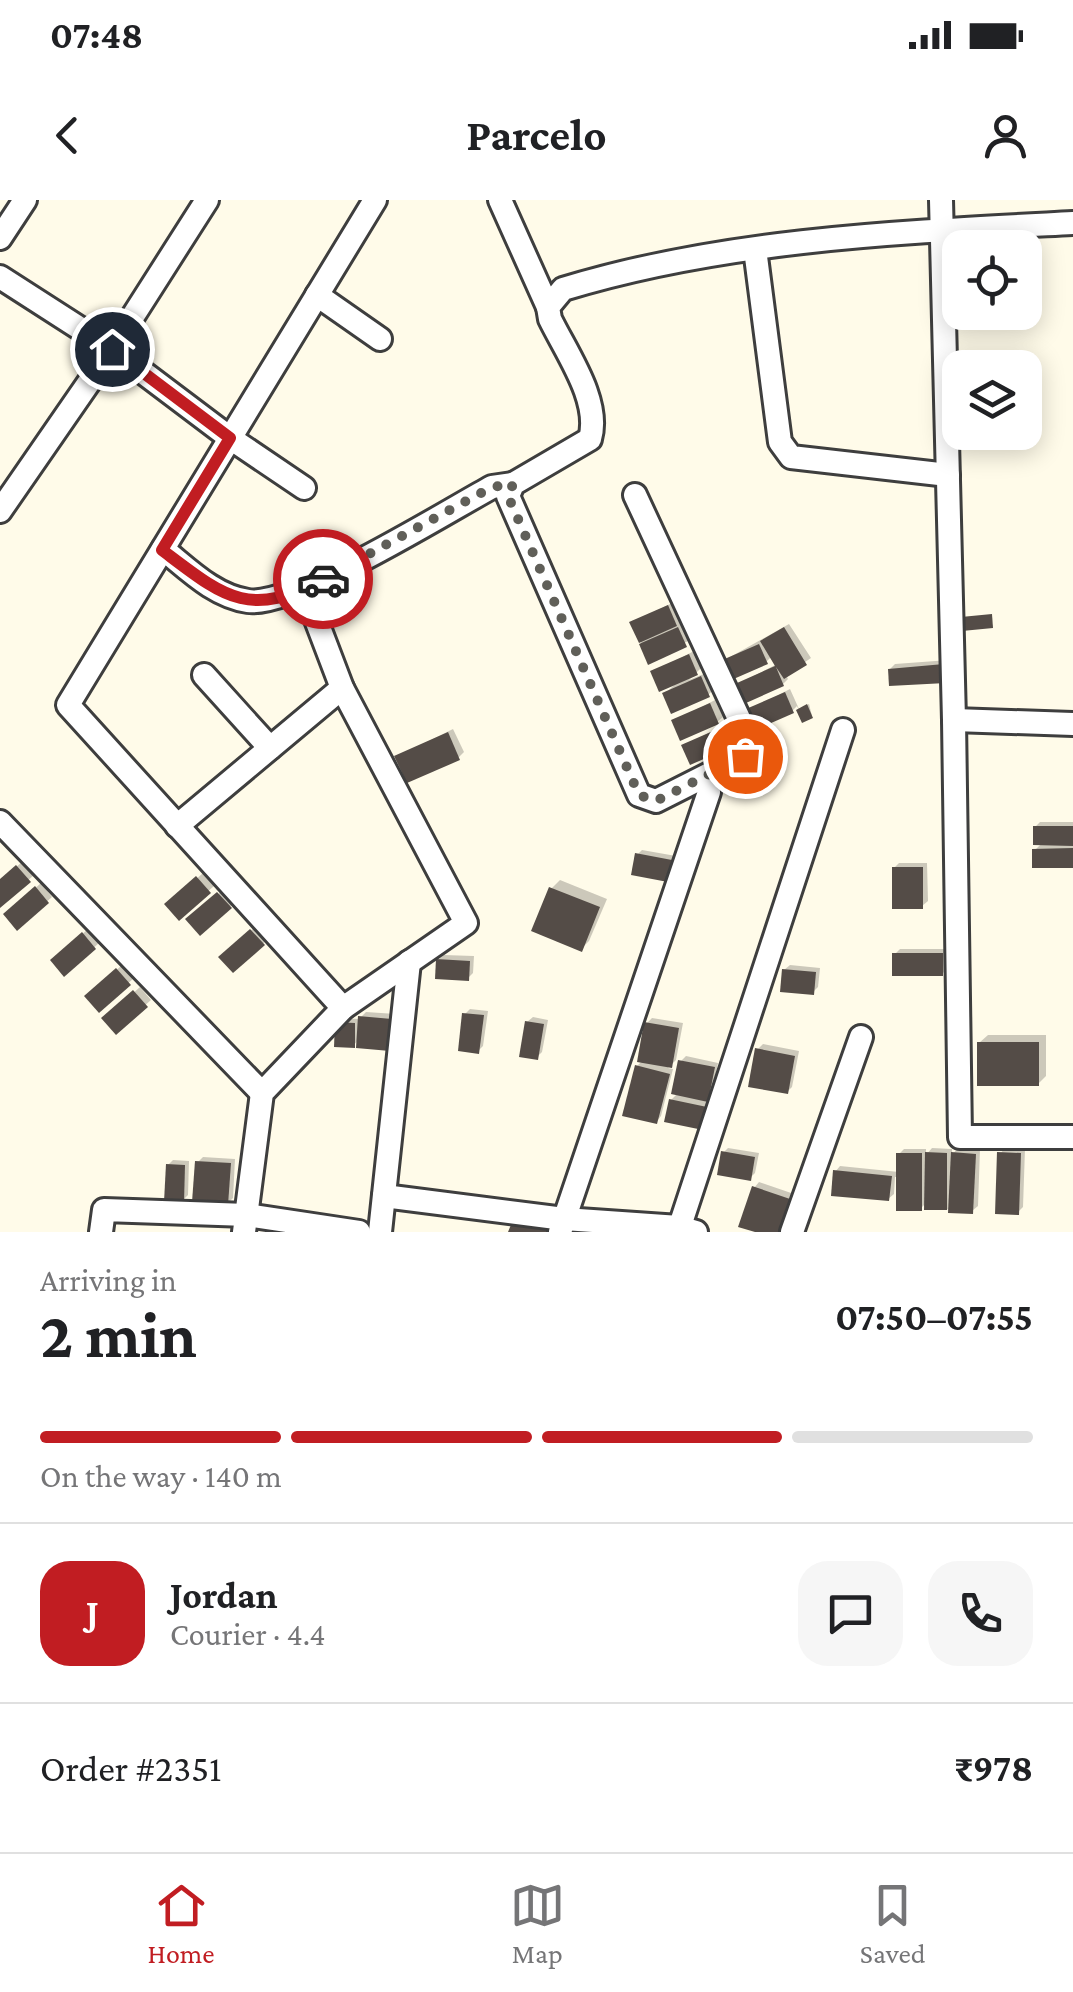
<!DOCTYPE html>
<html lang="en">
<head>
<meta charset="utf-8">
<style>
	:root { --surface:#fff; --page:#f6f6f6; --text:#202124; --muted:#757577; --line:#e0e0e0; --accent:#c11d22 }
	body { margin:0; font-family:"Crimson Pro",serif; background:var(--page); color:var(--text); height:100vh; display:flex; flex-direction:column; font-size:38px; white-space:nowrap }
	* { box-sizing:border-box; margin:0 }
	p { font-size:32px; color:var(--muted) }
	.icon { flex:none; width:55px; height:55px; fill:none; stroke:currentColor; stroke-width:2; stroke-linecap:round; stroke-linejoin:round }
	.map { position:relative; height:1032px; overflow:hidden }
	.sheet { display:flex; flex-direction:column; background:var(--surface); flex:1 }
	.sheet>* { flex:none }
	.fabs { position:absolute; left:942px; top:30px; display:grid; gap:20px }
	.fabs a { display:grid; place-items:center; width:100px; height:100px; border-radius:20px; background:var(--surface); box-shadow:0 5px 25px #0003; font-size:50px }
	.pin { position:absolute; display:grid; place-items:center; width:85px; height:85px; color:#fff; margin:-42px; border:5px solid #fff; border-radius:50%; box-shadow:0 2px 10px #0007 }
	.courier { position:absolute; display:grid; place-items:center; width:100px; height:100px; margin:-50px; border:8px solid #c11d22; border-radius:50%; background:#fff; color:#222; box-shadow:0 2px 12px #0007 }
	.overview em { font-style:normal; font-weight:700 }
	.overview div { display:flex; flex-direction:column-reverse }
	.overview { display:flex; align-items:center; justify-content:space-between; height:170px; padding:0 40px }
	h1 { font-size:65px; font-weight:700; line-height:75px }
	.bar { display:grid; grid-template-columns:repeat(4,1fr); gap:15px 10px; align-content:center; height:120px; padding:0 40px }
	.bar i { height:12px; border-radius:8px; background:var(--line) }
	.bar .selected { background:var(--accent) }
	.bar p { grid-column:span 4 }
	.line { display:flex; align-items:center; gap:25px; padding:0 40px; border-top:2px solid var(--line) }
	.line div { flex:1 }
	.round { display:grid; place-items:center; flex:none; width:105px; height:105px; border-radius:30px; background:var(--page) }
	.status { display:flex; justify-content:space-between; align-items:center; height:70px; padding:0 50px; background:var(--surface); direction:ltr }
	.status svg { height:28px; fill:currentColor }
	header { display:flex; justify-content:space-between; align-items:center; height:130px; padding:0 40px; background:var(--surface); font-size:45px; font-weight:700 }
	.dock { display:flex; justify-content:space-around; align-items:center; height:140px; border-top:2px solid var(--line); background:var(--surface); font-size:28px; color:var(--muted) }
	.dock a { display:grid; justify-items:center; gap:5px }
	.dock .selected { color:var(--accent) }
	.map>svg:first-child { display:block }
	.shadow { fill:#0003 }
	.building { fill:#544c47 }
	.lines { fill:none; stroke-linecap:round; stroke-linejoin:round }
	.street-casing { stroke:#3e3e3e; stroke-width:28 }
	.street { stroke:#fff; stroke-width:22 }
	.done { stroke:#605f59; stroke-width:10; stroke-dasharray:0 18 }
	.route { stroke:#c11d22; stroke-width:12 }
</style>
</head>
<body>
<div class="status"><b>07:48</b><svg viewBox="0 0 49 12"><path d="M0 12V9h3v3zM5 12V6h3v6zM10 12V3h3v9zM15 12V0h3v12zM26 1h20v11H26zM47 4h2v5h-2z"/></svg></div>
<header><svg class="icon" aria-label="back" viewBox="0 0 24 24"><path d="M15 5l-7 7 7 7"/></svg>Parcelo<svg class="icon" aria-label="person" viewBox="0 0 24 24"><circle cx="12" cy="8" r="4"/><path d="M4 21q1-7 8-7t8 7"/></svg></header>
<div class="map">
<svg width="1073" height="1032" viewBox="0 0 1073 1032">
	<rect width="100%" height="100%" fill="#fffbe9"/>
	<g class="shadow">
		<path d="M 674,402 L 690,440 L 649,461 L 632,423 Z"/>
		<path d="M 789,424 L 811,458 L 786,475 L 788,479 L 783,484 L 740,483 L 777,464 L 772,456 L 766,462 L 723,461 Z"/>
		<path d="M 694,451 L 702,467 L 689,480 L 706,473 L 713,490 L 708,495 L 665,494 L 677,482 L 653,472 Z"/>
		<path d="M 949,460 L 950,475 L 890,469 L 895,464 Z"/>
		<path d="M 790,489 L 799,509 L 809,504 L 812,516 L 803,520 L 797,506 L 792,511 L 749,510 Z"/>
		<path d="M 715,500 L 723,517 L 717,522 L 674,521 Z"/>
		<path d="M 725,525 L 733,541 L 728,546 L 684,545 Z"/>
		<path d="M 453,529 L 464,552 L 459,557 L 397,557 Z"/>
		<path d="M 1040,622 L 1073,622 L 1073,664 L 1035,650 L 1042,643 L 1035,627 Z"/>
		<path d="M 642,650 L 676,656 L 672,674 L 667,680 L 637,655 Z"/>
		<path d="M 22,662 L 34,675 L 0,705 L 0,681 Z"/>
		<path d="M 899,663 L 927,663 L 928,701 L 922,706 L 894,668 Z"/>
		<path d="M 203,673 L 214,686 L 179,717 L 168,704 Z"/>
		<path d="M 560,680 L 607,699 L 589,741 L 581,749 L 552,688 Z"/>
		<path d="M 41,683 L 52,697 L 18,727 L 6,714 Z"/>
		<path d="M 224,689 L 235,702 L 200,732 L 189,720 Z"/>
		<path d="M 256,726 L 268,739 L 233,770 L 222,757 Z"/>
		<path d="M 88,729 L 100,742 L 65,774 L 53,760 Z"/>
		<path d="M 900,749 L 947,749 L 947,769 L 942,774 L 895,754 Z"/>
		<path d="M 444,755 L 474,756 L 473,773 L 468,778 L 438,760 Z"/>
		<path d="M 122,765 L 134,778 L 99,809 L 88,796 Z"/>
		<path d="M 790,765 L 820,768 L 818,787 L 813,792 L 784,770 Z"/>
		<path d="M 140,787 L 151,800 L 116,831 L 105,818 Z"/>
		<path d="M 470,809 L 488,811 L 483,846 L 478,851 L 465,814 Z"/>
		<path d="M 366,812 L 396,814 L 394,843 L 359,839 L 354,845 L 342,818 L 359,819 Z"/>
		<path d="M 533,817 L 548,820 L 542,852 L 537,857 L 527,822 Z"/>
		<path d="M 652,818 L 683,823 L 676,860 L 668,868 L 673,869 L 661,916 L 656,922 L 637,866 L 643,860 L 647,823 Z"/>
		<path d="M 988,835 L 1046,835 L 1046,876 L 1038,884 L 979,843 Z"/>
		<path d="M 763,844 L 799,851 L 792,887 L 787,892 L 758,849 Z"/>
		<path d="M 686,856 L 718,863 L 712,894 L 705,901 L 711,902 L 707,922 L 671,900 L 678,893 L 681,861 Z"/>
		<path d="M 728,948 L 759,953 L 755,973 L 750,978 L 723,953 Z"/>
		<path d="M 932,948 L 952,949 L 952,955 L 958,948 L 980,949 L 978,1006 L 972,1011 L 927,1008 L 927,1002 L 921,1008 L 899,977 L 895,977 L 894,994 L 888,999 L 835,972 L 840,966 L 899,972 L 899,954 L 904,949 L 926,949 L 926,955 Z"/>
		<path d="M 1005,948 L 1025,949 L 1023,1007 L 1018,1012 L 1000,954 Z"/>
		<path d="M 203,957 L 235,959 L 233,998 L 228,1003 L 198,962 Z"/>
		<path d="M 173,960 L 189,961 L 188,995 L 183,1000 L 168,965 Z"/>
		<path d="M 759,982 L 797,995 L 784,1032 L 754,988 Z"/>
	</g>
	<g class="building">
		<path d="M 668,405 L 677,426 L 639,443 L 629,422 Z"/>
		<path d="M 992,414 L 993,428 L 962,431 L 961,417 Z"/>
		<path d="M 678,427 L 687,447 L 648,465 L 639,444 Z"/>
		<path d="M 784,427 L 807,465 L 784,479 L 776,467 L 784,486 L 746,503 L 737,483 L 775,466 L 760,441 Z"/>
		<path d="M 759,444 L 768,464 L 729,481 L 720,461 Z"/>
		<path d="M 689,454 L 698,475 L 659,492 L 650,471 Z"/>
		<path d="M 944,464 L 946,483 L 889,486 L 888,469 Z"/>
		<path d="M 701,476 L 710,497 L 671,514 L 662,493 Z"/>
		<path d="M 785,492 L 794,513 L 755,530 L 746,509 Z"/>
		<path d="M 710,503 L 719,524 L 680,541 L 671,520 Z"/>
		<path d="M 807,504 L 813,518 L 802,523 L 796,510 Z"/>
		<path d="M 720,528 L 729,548 L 690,565 L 681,545 Z"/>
		<path d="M 448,532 L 460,560 L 407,583 L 394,556 Z"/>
		<path d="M 1033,626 L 1073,626 L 1073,646 L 1033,645 Z"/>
		<path d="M 1073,648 L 1073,668 L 1032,668 L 1032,649 Z"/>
		<path d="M 635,653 L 672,660 L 668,682 L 631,675 Z"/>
		<path d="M 16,665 L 31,682 L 0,708 L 0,679 Z"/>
		<rect x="892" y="667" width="31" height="42"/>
		<path d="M 196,676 L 211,693 L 179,721 L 164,704 Z"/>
		<path d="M 35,686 L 49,703 L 17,731 L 3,714 Z"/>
		<path d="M 549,687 L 600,707 L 582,752 L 531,731 Z"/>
		<path d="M 217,692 L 232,708 L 200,736 L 185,719 Z"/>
		<path d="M 250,729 L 265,745 L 233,773 L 218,757 Z"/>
		<path d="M 82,732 L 96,749 L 64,777 L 50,760 Z"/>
		<rect x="892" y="753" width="51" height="23"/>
		<path d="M 436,759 L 470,761 L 469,781 L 435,779 Z"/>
		<path d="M 116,768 L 131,785 L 99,813 L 84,796 Z"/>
		<path d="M 782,769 L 816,772 L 814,795 L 780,792 Z"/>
		<path d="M 133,790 L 148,807 L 116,835 L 101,818 Z"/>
		<path d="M 462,813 L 484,815 L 479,854 L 458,851 Z"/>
		<path d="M 358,816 L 392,819 L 390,851 L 356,848 Z"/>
		<path d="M 525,821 L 544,824 L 538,860 L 519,857 Z"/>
		<path d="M 335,822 L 355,823 L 355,848 L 334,847 Z"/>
		<path d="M 644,822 L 679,828 L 672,868 L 637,862 Z"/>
		<rect x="977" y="842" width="62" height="44"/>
		<path d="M 755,848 L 795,856 L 788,894 L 748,887 Z"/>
		<path d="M 678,860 L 715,867 L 708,902 L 671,894 Z"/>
		<path d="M 635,865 L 670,874 L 657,924 L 622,916 Z"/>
		<path d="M 669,899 L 707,907 L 703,930 L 664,922 Z"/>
		<path d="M 721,951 L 755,957 L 751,981 L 717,975 Z"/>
		<path d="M 925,952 L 947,953 L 947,1010 L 924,1010 Z"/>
		<path d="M 951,952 L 976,954 L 973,1014 L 948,1013 Z"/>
		<path d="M 997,952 L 1021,953 L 1019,1015 L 995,1014 Z"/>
		<rect x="896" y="953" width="26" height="58"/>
		<path d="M 195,961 L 231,963 L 228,1005 L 192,1002 Z"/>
		<path d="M 166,964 L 185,965 L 184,1003 L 164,1002 Z"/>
		<path d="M 833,970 L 892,976 L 889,1001 L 831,996 Z"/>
		<path d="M 752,986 L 793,1000 L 782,1032 L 755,1032 L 738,1027 Z"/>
		<path d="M 515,1015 L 553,1032 L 508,1032 Z"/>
	</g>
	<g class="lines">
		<g class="street-casing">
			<g id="street">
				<path d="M 500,0 L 548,107"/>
				<path d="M 941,0 L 954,520 L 960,937 L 1073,937"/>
				<path d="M 0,38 L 25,0"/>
				<path d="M 755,49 L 780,242 L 791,257 L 948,275"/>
				<path d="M 0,77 L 112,149 L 230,238 L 304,288"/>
				<path d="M 317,95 L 380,139"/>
				<path d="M 635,295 L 749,540 L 745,556 L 656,601 L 639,595 L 508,296 L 513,284 L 590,239 C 601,201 567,154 550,119 L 548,107 L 563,89 C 726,39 903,32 1073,23"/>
				<path d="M 0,311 L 112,149 L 207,0"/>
				<path d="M 163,349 C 188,369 214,396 248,401 C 292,408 446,312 492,287 L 513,284"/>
				<path d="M 204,475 L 270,548"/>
				<path d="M 954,520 L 1073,524"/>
				<path d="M 0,622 L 262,893"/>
				<path d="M 177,626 L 342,488"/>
				<path d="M 343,808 L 68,505 L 375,0"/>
				<path d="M 384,996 L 564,1019 L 679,1027 L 696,1032"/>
				<path d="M 101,1032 L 104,1010 L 247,1015 L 359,1032"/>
				<path d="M 244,1032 L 262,893 L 343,808 L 466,723 L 342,488 L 315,417"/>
				<path d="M 380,1032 L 409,762"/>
				<path d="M 560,1032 L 709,592"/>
				<path d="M 678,1032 L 843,530"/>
				<path d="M 792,1032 L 861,837"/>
			</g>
		</g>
		<use href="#street" class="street"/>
	</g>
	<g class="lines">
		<path class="done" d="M 323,379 L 492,287 L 513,284 L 508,296 L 639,595 L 656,601 L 745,556"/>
		<path class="route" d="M 112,149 L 230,238 L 162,350 C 223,396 248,420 323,379"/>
	</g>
</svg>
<div class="fabs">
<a><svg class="icon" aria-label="locate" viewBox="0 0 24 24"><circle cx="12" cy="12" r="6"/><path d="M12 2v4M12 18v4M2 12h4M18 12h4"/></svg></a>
<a><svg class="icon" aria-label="layers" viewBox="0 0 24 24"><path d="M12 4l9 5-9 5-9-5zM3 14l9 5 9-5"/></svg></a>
</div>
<div class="pin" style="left:745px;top:556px;background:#ea580c"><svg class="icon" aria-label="bag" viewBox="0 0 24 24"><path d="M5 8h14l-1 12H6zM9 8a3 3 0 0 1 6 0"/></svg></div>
<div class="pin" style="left:112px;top:149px;background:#1f2937"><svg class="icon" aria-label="home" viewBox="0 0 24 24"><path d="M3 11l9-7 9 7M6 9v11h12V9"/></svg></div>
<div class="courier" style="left:323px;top:379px"><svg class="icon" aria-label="car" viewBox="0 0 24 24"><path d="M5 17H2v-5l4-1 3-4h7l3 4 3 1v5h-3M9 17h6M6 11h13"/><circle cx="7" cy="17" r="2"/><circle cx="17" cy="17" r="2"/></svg></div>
</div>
<section class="sheet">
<div class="overview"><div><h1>2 min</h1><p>Arriving in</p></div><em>07:50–07:55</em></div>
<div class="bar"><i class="selected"></i><i class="selected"></i><i class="selected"></i><i></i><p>On the way · 140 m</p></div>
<div class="line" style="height:180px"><b class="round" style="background:var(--accent);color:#fff">J</b><div><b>Jordan</b><p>Courier · 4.4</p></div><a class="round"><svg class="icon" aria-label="chat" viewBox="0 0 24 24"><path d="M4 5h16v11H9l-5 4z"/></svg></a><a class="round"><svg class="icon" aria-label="phone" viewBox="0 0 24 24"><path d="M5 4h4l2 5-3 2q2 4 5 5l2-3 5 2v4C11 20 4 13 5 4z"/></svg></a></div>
<div class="line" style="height:130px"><div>Order #2351</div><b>₹978</b></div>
</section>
<nav class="dock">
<a class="selected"><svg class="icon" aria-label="home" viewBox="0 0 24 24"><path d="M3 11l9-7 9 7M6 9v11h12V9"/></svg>Home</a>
<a><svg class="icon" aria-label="map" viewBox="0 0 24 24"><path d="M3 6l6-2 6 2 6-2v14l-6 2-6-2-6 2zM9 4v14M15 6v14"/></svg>Map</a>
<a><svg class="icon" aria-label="saved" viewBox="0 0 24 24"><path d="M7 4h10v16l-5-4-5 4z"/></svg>Saved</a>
</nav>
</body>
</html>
